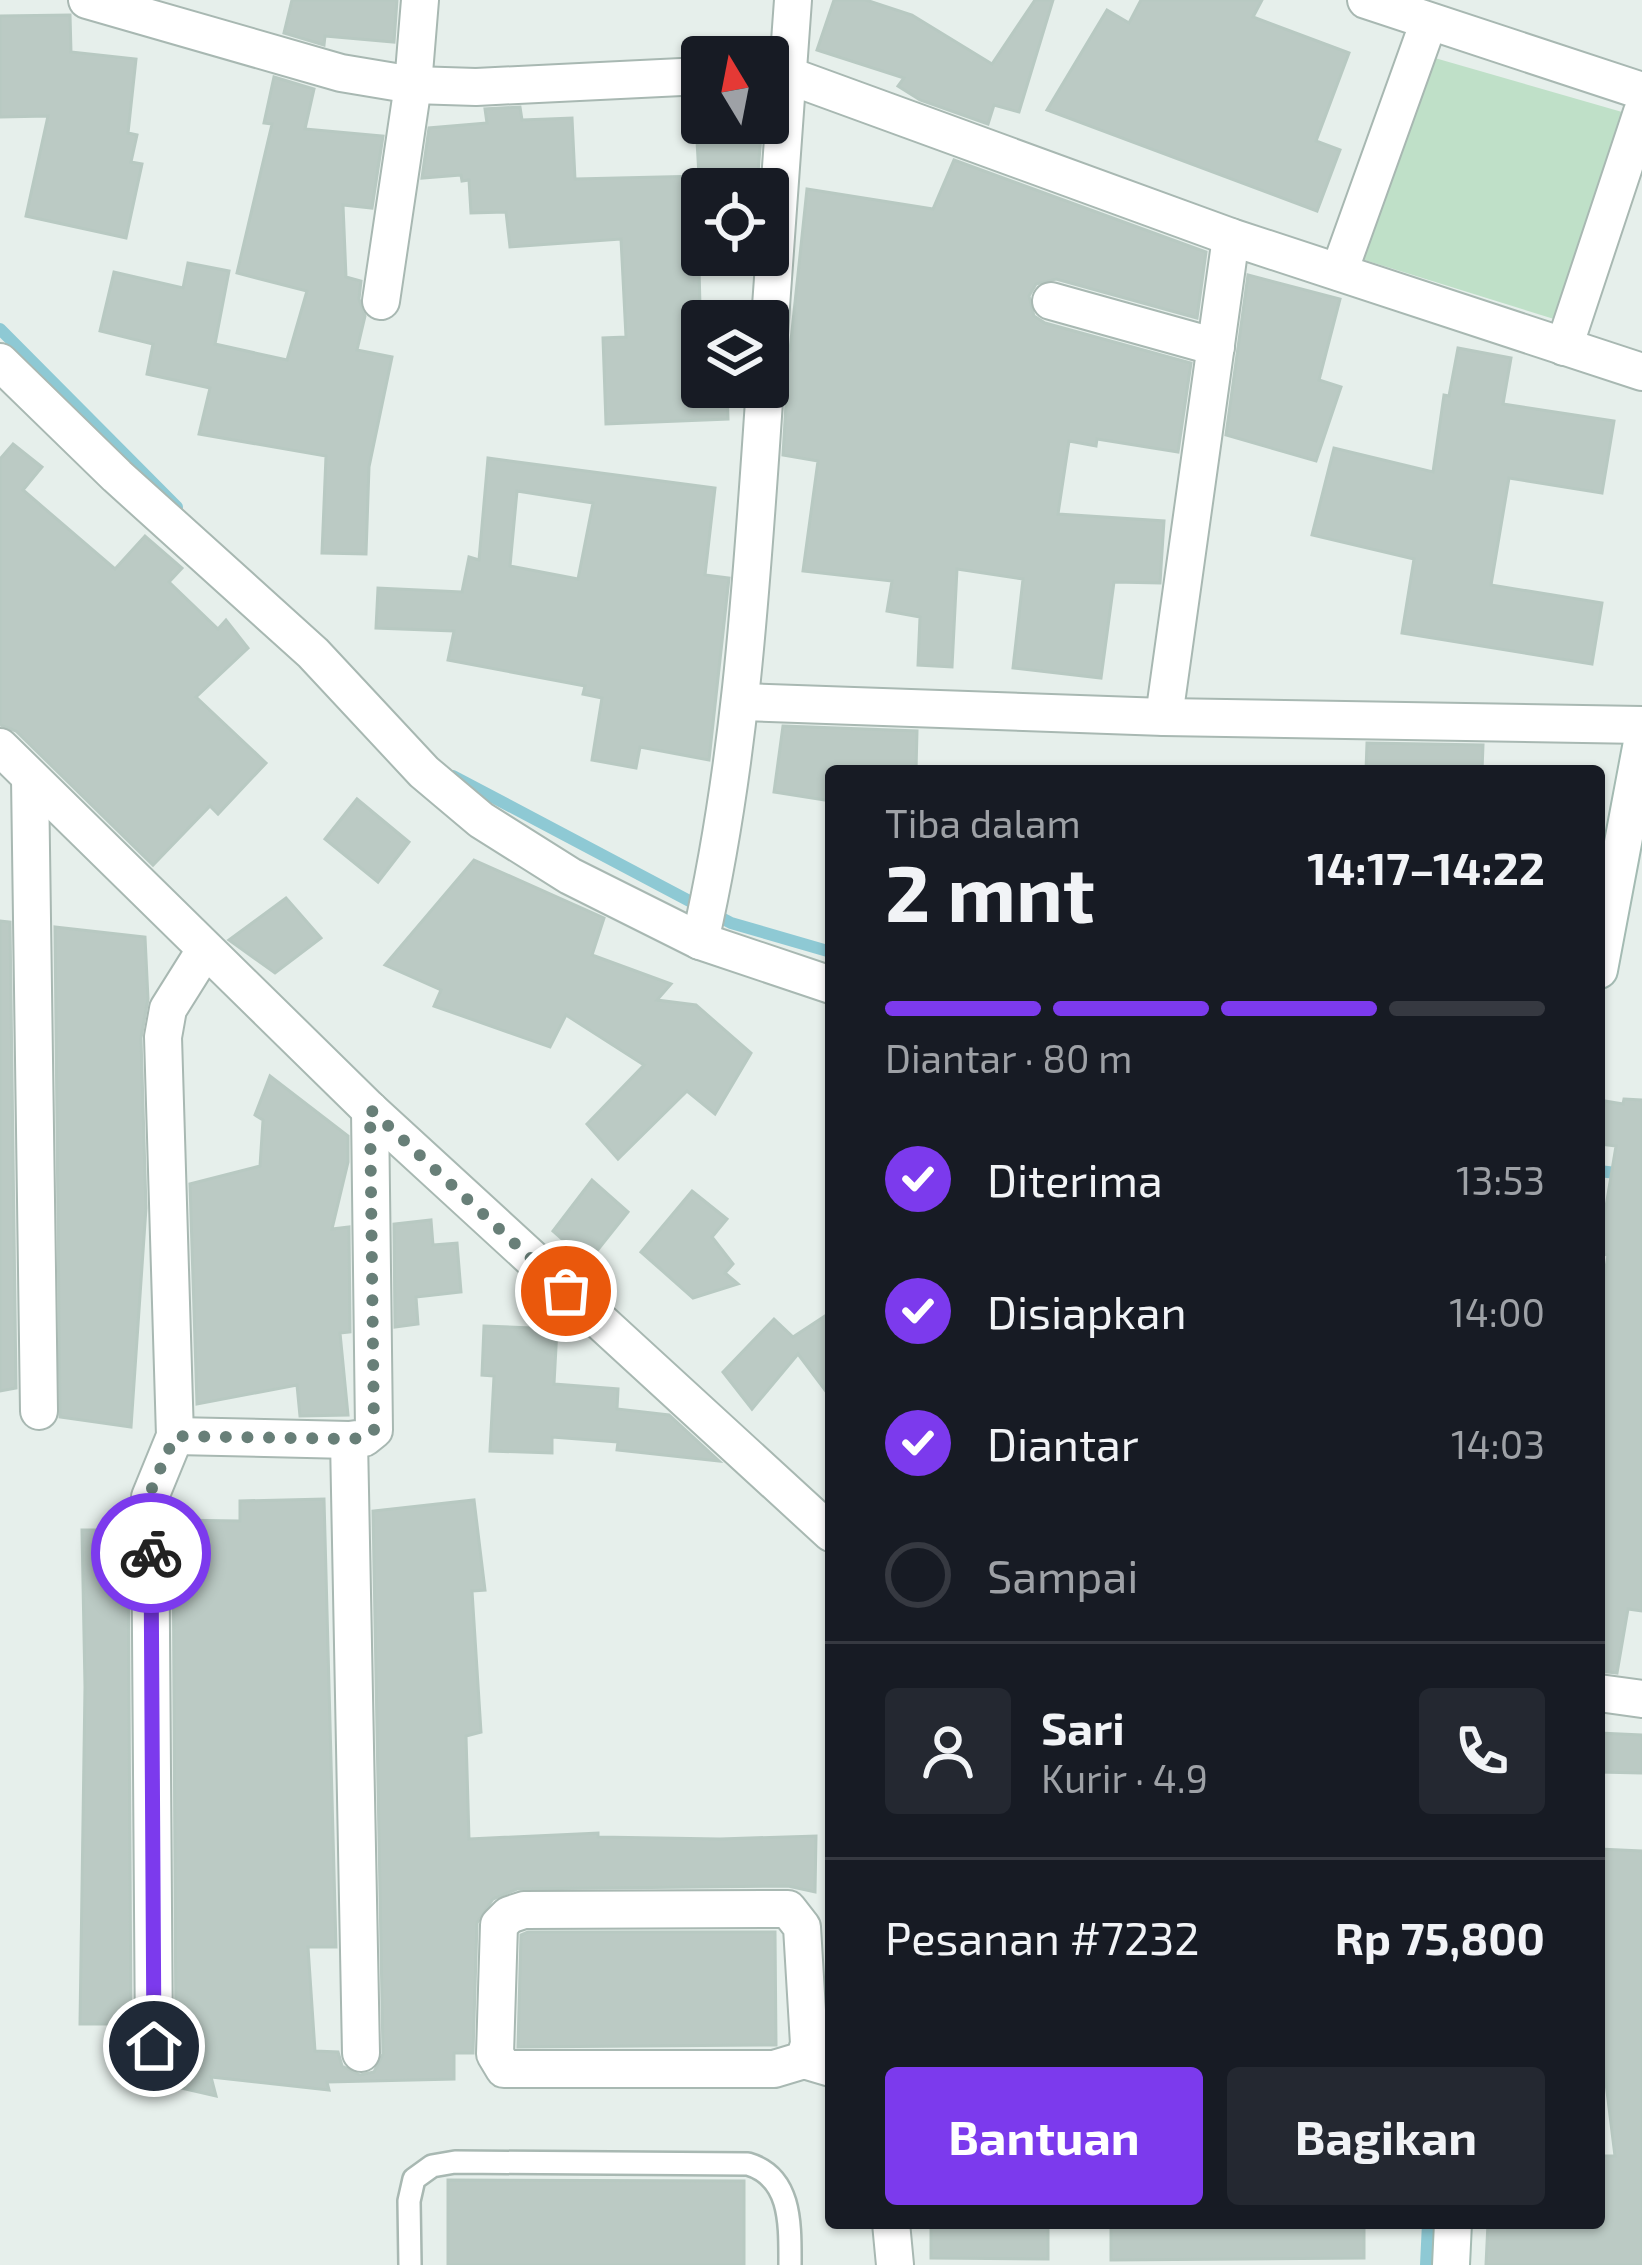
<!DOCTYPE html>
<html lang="id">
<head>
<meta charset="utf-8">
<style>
	:root { --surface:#171b24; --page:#242831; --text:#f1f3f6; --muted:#9ea1a6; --line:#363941; --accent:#7c3aed }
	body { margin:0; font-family:"Exo 2",sans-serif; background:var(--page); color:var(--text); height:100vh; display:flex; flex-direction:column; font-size:45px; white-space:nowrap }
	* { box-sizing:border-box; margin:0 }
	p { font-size:39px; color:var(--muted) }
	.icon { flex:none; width:66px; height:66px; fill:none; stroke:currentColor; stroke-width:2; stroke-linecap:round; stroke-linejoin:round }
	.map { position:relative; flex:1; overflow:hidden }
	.panel { position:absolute; left:825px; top:765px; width:780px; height:1464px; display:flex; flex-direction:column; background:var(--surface); border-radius:12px; box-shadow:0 3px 9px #0004 }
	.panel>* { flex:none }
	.needle { width:78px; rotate:350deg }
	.controls { position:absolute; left:681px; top:36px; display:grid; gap:24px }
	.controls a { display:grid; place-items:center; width:108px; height:108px; border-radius:12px; background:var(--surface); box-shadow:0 3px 9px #0004; font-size:60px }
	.pin { position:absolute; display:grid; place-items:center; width:102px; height:102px; color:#fff; margin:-51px; border:6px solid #fff; border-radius:50%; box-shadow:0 3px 12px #0007 }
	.courier { position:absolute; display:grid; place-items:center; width:120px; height:120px; margin:-60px; border:9px solid #7c3aed; border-radius:50%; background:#fff; color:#222; box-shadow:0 3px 15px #0007 }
	.overview em { font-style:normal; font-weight:700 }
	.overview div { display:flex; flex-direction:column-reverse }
	.overview { display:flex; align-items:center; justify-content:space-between; height:204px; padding:0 60px }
	h1 { font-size:78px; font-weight:700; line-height:90px }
	.bar { display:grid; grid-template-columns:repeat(4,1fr); gap:18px 12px; align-content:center; height:144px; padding:0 60px }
	.bar i { height:15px; border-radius:9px; background:var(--line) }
	.bar .active { background:var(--accent) }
	.bar p { grid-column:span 4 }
	.line { display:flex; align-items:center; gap:30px; padding:0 60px; border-top:3px solid var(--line) }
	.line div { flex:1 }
	.round { display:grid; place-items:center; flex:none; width:126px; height:126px; border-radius:12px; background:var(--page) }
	ol { padding:0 60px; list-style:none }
	li { display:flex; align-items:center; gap:36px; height:132px }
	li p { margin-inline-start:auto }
	li .icon { padding:12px; border-radius:50%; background:var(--accent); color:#fff; stroke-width:4 }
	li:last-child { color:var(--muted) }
	li i { width:66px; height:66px; border:6px solid var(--line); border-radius:50% }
	.button { display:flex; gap:24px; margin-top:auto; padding:24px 60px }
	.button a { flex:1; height:138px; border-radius:12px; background:var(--accent); color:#fff; font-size:48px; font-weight:700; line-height:138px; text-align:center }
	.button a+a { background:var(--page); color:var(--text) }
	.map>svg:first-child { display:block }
	.green { fill:#bfe0c8 }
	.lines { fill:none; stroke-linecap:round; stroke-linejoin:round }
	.stream { stroke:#8ec9d4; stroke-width:12 }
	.building { fill:#bbcac4; stroke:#b8c9c2; stroke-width:3; fill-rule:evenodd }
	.lane-casing { stroke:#a8b8b2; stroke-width:26 }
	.street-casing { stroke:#a8b8b2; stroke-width:40 }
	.secondary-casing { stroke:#a4bbb3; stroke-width:40 }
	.lane { stroke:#fff; stroke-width:21 }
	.street { stroke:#fff; stroke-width:36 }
	.secondary { stroke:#fff; stroke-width:36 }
	.done { stroke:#687f78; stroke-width:12; stroke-dasharray:0 21.6 }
	.route { stroke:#7c3aed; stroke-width:15 }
</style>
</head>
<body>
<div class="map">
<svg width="1642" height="2265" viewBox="0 0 1642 2265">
	<rect width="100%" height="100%" fill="#e6efeb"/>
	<path class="green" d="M 1421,54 L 1629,114 L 1554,319 L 1355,257 Z"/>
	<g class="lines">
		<g class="stream">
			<path d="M 0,329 L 177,507"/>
			<path d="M 453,776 L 731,923 L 831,952"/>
			<path d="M 1599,1171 L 1642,1176"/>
			<path d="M 1426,2265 L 1428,2223"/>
		</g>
	</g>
	<g class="building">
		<path d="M 292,0 L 397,0 L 394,42 L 325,36 L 324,45 L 284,33 Z"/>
		<path d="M 834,0 L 866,0 L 912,15 L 992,64 L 1035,0 L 1053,0 L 1019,112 L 994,105 L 988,124 L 920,100 L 898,86 L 904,78 L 817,50 Z"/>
		<path d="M 1141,0 L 1262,0 L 1253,17 L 1349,53 L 1316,141 L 1340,150 L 1317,211 L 1047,110 L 1107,10 L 1129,23 Z"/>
		<path d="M 70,15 L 71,52 L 136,59 L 128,133 L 137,135 L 131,162 L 142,164 L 126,238 L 26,216 L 48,116 L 0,117 L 0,16 Z"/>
		<path d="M 274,77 L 314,89 L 305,129 L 383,136 L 372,208 L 343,205 L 346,277 L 361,281 L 359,299 L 365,316 L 357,350 L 392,357 L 369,467 L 366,554 L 322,553 L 326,456 L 199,434 L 210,388 L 147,374 L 153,344 L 100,331 L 114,272 L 183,288 L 188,263 L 229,271 L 215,344 L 287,360 L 307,291 L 237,273 L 272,124 L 264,123 Z"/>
		<path d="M 520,107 L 522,120 L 572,118 L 575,179 L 702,176 L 702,227 L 698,227 L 702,387 L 727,387 L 728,419 L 606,424 L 603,338 L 626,337 L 621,239 L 510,247 L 506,212 L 471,213 L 469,180 L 462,181 L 461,175 L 422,178 L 429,128 L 487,123 L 485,109 Z"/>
		<path d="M 696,123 L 762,123 L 758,173 L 699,176 Z"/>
		<path d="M 954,160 L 1206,252 L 1197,318 L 1056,279 L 1036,284 L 1029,296 L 1034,316 L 1045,323 L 1191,363 L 1178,452 L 1097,439 L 1096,446 L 1069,441 L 1058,514 L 1164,521 L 1160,583 L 1114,582 L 1101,678 L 1013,668 L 1023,579 L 957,569 L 952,667 L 918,665 L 920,617 L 887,611 L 892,581 L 803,571 L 818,461 L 783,455 L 787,387 L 778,369 L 790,350 L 807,189 L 933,209 Z"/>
		<path d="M 1248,275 L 1340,299 L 1319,380 L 1341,387 L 1316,461 L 1226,435 Z"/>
		<path d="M 1458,348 L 1511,358 L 1503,404 L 1614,421 L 1602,493 L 1509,478 L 1491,585 L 1602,603 L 1592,664 L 1402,633 L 1414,559 L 1312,535 L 1334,448 L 1433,472 L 1444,395 L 1449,396 Z"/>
		<path d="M 13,444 L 42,467 L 23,490 L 115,569 L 145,536 L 182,568 L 169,582 L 218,629 L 226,620 L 248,648 L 196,697 L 266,763 L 218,814 L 210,806 L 153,865 L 16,731 L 0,725 L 0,459 Z"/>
		<path d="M 488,458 L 715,488 L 705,575 L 729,578 L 709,760 L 640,747 L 636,768 L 592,760 L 602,698 L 583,694 L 585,686 L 448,660 L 454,631 L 376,628 L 378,588 L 462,592 L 469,557 L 479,560 ZM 517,491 L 593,503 L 578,579 L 510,566 Z"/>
		<path d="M 783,726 L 917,731 L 916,771 L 831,771 L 831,801 L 774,792 Z"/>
		<path d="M 1367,743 L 1483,745 L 1482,771 L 1366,771 Z"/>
		<path d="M 357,799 L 409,842 L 378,882 L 325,839 Z"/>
		<path d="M 474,860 L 604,918 L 592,955 L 671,984 L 657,1000 L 696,1005 L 751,1053 L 715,1114 L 687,1091 L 618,1159 L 587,1124 L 644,1065 L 566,1015 L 550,1047 L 434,1006 L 441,990 L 385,965 Z"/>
		<path d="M 286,898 L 321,938 L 275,973 L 229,940 Z"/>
		<path d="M 0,921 L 10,922 L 16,1388 L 0,1391 Z"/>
		<path d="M 55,927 L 145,937 L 148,999 L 141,1038 L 146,1208 L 131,1427 L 60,1417 Z"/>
		<path d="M 270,1076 L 348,1136 L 348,1162 L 332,1229 L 349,1227 L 350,1332 L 340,1333 L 348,1415 L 300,1416 L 297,1385 L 197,1404 L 190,1184 L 260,1166 L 263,1120 L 255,1115 Z"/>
		<path d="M 1624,1099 L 1642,1100 L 1642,1611 L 1628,1609 L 1617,1673 L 1599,1671 L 1599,1448 L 1604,1416 L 1599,1415 L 1599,1313 L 1608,1255 L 1599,1253 L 1599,1249 L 1616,1146 L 1599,1144 L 1599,1135 L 1605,1101 L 1623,1104 Z"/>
		<path d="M 592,1180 L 628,1212 L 588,1262 L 553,1231 Z"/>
		<path d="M 692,1191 L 727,1219 L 712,1237 L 733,1264 L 725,1273 L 738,1284 L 693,1298 L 641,1252 Z"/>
		<path d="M 431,1220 L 433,1245 L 457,1243 L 461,1292 L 416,1297 L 418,1324 L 395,1327 L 394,1224 Z"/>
		<path d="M 831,1312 L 831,1398 L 798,1354 L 752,1409 L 723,1372 L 774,1319 L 793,1337 Z"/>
		<path d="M 484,1326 L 557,1329 L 554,1384 L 618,1389 L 617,1409 L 669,1415 L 719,1461 L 617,1450 L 618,1442 L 552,1437 L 552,1453 L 490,1451 L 494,1376 L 482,1375 Z"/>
		<path d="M 324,1499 L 336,1947 L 308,1947 L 315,2051 L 338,2052 L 342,2066 L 360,2075 L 374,2072 L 383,2054 L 373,1511 L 474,1500 L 485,1590 L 472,1591 L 481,1732 L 466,1736 L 469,1839 L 598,1833 L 598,1837 L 720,1839 L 816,1836 L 815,1892 L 788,1886 L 517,1889 L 493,1899 L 477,1923 L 473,2053 L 454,2053 L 454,2079 L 327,2082 L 329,2090 L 211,2077 L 216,2096 L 164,2084 L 165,2066 L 176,2046 L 173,1520 L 240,1521 L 240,1501 Z"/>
		<path d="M 82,1530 L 128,1530 L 131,2024 L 80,2024 L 85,1687 Z"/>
		<path d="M 1599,1733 L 1642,1735 L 1642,1773 L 1599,1772 Z"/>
		<path d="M 1599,1849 L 1642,1851 L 1642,2265 L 1486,2265 L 1488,2223 L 1599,2223 L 1599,2156 L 1615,2156 L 1604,2067 L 1599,2067 Z"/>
		<path d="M 528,1932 L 775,1932 L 776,2045 L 518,2047 L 521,1935 Z"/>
		<path d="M 448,2180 L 744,2181 L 744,2265 L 448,2265 Z"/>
		<path d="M 931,2223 L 1048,2223 L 1048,2259 L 931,2258 Z"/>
		<path d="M 1111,2223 L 1364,2223 L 1364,2258 L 1111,2260 Z"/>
	</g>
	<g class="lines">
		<g class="lane-casing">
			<path id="lane" d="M 410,2265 L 409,2201 L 414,2179 L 432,2166 L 455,2162 L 748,2164 C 792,2177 790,2225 790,2265"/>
		</g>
		<g class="street-casing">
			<g id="street">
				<path d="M 87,0 L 341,73 L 413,85 L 476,87 L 702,76"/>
				<path d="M 1366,0 L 1642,91"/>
				<path d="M 768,75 L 787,75 L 1231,237 L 1642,372"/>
				<path d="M 1339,272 L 1428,24"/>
				<path d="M 381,301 L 413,85 L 420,0"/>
				<path d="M 1051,301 L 1216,347"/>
				<path d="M 1564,347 L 1642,112"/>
				<path d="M 768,348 L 793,0"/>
				<path d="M 0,362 L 117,476 L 313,653 L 424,772 L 481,820 L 570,876 L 700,941 L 831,985"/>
				<path d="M 743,702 L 1164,717 L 1642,725"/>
				<path d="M 1164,717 L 1231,237"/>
				<path d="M 0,747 L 370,1110 L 831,1533"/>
				<path d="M 30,778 L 39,1411"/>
				<path d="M 700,941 C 742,758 752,574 765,387"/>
				<path d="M 175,1436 L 349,1440 L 364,1438 L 374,1430 L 370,1110"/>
				<path d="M 349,1440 L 361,2053"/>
				<path d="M 1599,1693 L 1642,1699"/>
				<path d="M 154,2046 L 150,1497 L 175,1436 L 163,1037 L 168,1009 L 205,950"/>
				<path d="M 804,2060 L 809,2044 L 802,1927 L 788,1909 L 524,1910 L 509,1915 L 499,1925 L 495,2054 L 504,2069 L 774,2069 L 804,2060 L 831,2068"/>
				<path d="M 891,2223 L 895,2265"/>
			</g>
		</g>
		<g class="secondary-casing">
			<g id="secondary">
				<path d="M 1599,970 L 1642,742"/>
				<path d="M 1451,2265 L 1453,2223"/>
			</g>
		</g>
		<use href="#lane" class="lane"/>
		<use href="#street" class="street"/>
		<use href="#secondary" class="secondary"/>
	</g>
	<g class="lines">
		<path class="done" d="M 151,1553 L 152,1487 L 175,1436 L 349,1439 L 364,1438 L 374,1430 L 370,1109 L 566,1291"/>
		<path class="route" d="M 151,1553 L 154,2046"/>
	</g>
</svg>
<div class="controls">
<a><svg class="needle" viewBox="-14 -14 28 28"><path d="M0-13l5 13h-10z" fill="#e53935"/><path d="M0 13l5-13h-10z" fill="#9ea1a6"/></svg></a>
<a><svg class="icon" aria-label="locate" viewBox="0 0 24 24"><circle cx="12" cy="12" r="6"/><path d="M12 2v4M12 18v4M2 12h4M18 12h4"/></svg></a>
<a><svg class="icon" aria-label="layers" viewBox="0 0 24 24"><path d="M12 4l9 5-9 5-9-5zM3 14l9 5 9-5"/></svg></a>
</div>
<div class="pin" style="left:566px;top:1291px;background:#ea580c"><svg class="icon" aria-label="bag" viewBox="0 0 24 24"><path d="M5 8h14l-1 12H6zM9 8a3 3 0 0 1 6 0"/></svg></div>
<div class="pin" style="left:154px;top:2046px;background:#1f2937"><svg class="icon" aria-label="home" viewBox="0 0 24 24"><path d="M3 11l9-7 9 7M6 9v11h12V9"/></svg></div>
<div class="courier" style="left:151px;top:1553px"><svg class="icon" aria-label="bike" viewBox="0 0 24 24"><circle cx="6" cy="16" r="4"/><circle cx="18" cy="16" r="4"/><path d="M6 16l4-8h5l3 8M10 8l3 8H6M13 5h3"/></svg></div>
<section class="panel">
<div class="overview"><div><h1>2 mnt</h1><p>Tiba dalam</p></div><em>14:17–14:22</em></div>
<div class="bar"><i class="active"></i><i class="active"></i><i class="active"></i><i></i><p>Diantar · 80 m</p></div>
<ol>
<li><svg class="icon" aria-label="check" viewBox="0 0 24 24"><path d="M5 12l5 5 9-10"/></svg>Diterima<p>13:53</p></li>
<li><svg class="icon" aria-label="check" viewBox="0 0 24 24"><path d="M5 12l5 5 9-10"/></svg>Disiapkan<p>14:00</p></li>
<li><svg class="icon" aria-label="check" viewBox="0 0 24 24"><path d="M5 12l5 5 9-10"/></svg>Diantar<p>14:03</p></li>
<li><i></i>Sampai</li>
</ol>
<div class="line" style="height:216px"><a class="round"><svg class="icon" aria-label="person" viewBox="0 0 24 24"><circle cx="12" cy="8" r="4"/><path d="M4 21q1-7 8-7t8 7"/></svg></a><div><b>Sari</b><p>Kurir · 4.9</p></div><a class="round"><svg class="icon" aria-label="phone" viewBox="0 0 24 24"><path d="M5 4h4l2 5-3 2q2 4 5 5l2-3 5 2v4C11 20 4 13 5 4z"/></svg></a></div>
<div class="line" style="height:156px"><div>Pesanan #7232</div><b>Rp 75,800</b></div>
<div class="button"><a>Bantuan</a><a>Bagikan</a></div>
</section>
</div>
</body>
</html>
